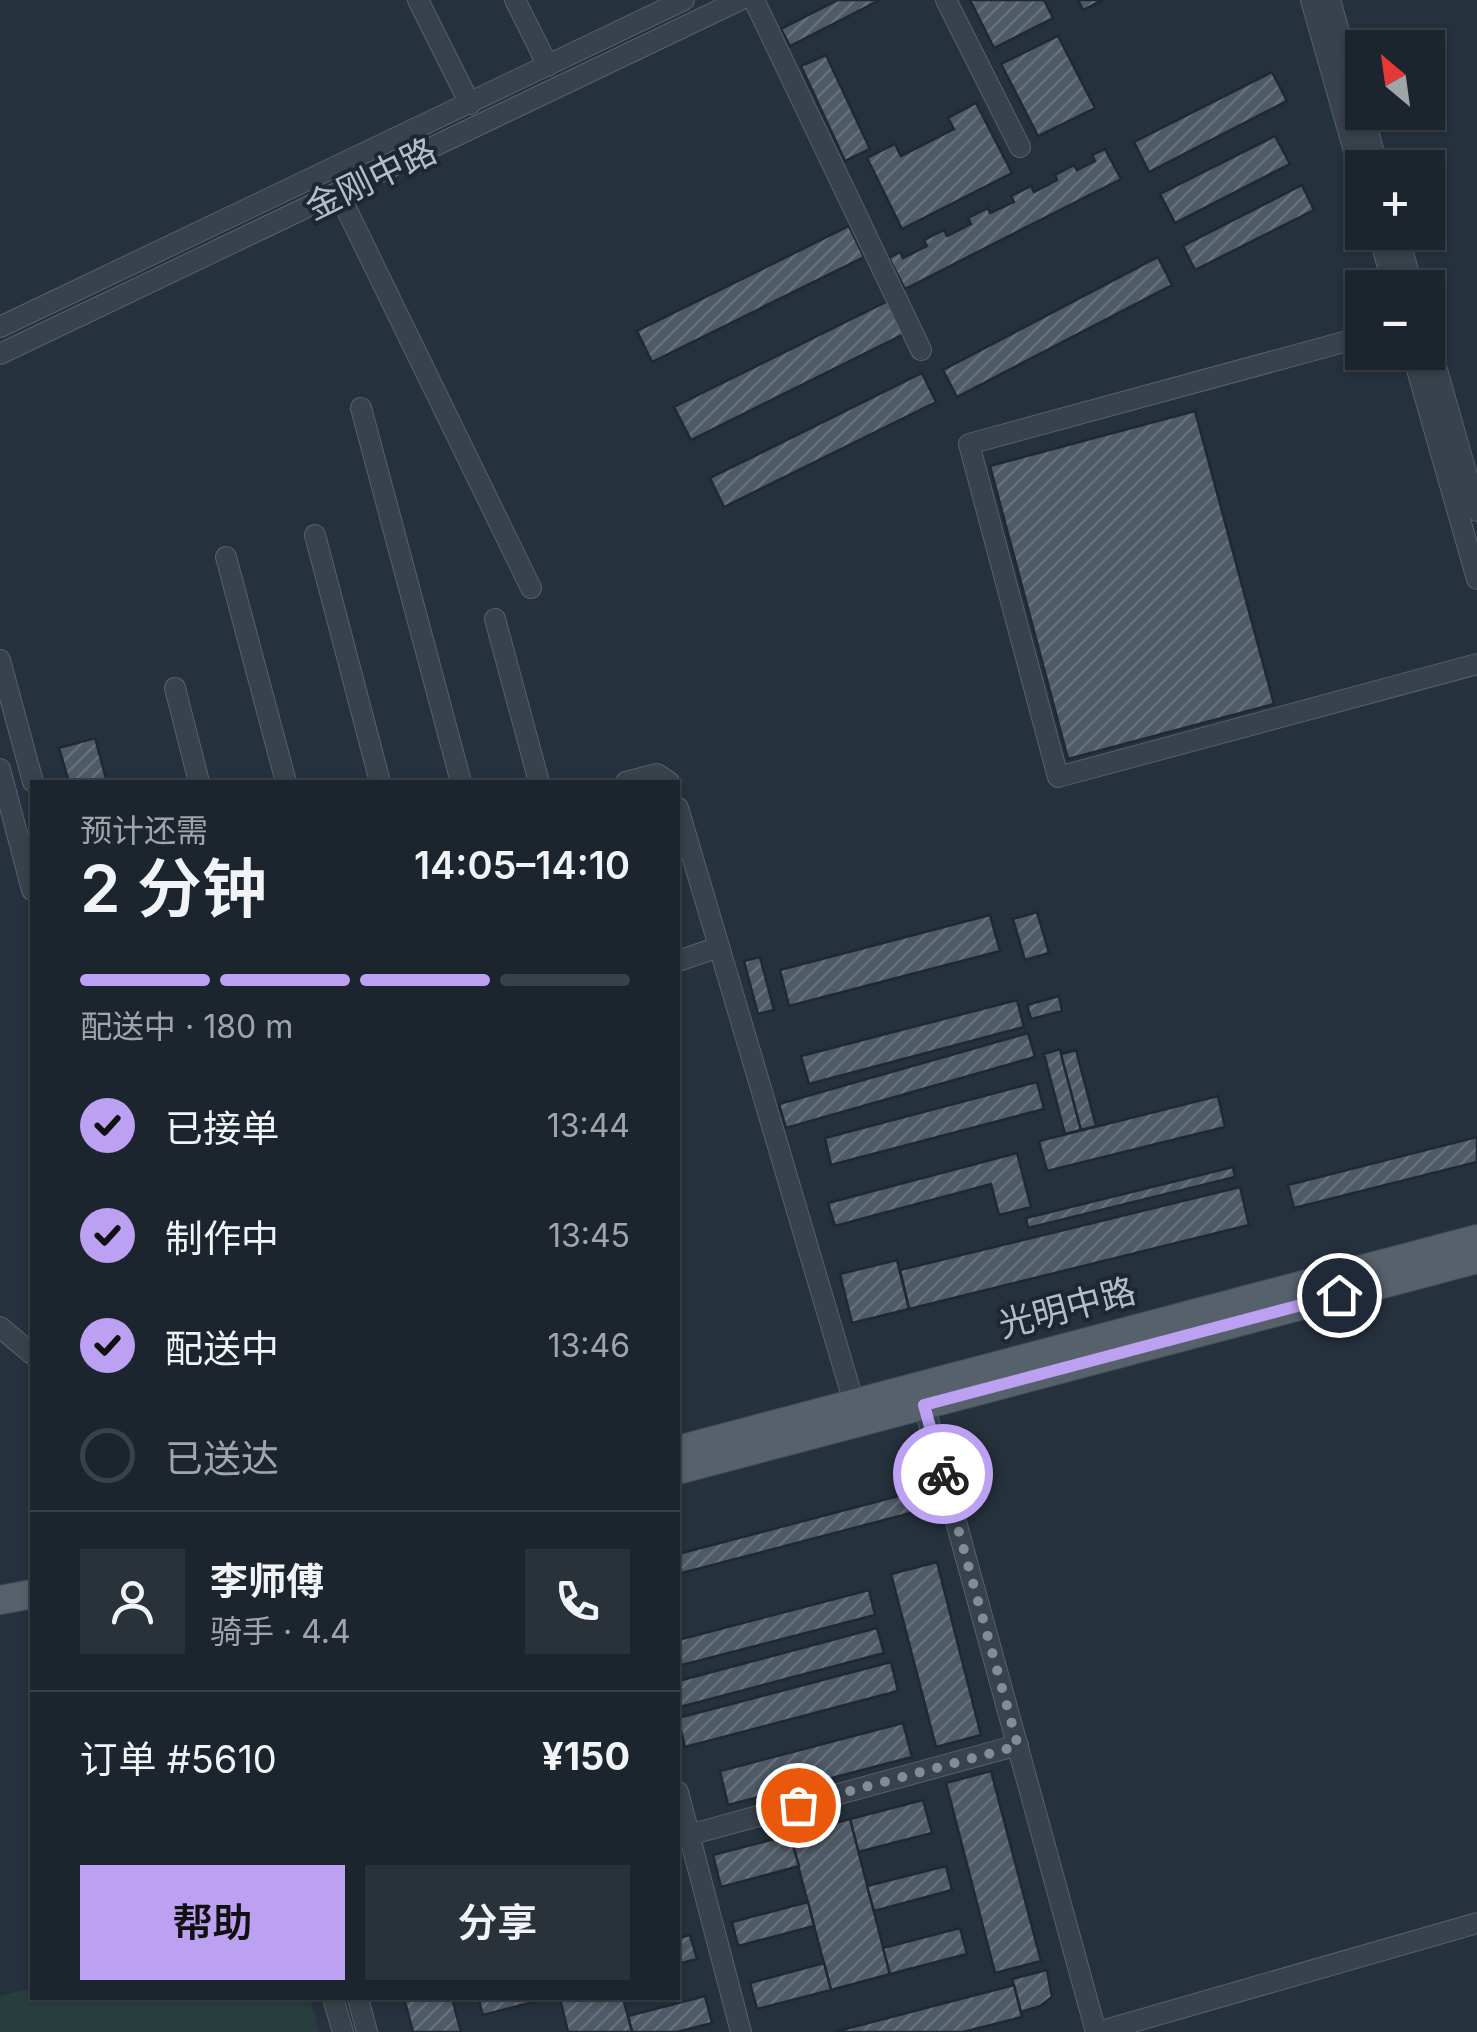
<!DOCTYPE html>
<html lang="zh">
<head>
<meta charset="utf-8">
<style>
	:root { --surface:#1c252d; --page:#293139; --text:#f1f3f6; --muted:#a0a5aa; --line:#3a4249; --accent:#bca0f2 }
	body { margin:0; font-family:Inter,"Noto Sans SC",sans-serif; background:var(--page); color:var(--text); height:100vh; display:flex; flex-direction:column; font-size:38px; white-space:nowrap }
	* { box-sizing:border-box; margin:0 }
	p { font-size:32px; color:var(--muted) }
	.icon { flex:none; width:55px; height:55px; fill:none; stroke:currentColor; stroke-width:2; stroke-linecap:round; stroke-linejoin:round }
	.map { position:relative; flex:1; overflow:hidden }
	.drawer { position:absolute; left:30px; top:780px; width:650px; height:1220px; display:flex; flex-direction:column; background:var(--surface); border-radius:0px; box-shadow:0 2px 8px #0004,0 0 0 2px var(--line) }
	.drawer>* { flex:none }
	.needle { width:65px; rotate:331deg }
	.buttons { position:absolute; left:1345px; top:30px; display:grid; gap:20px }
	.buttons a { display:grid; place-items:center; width:100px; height:100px; border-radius:0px; background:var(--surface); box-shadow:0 2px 8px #0004,0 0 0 2px var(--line); font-size:50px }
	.pin { position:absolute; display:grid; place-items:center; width:85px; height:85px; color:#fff; margin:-42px; border:5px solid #fff; border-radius:50%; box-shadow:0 2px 10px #0007 }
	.courier { position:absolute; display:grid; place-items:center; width:100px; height:100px; margin:-50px; border:8px solid #bca0f2; border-radius:50%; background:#fff; color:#222; box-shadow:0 2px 12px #0007 }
	.head em { font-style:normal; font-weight:600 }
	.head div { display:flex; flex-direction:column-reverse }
	.head { display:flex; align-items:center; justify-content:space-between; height:170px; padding:0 50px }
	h1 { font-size:65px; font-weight:600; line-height:75px }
	.bar { display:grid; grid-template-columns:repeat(4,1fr); gap:15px 10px; align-content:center; height:120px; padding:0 50px }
	.bar i { height:12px; border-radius:8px; background:var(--line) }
	.bar .selected { background:var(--accent) }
	.bar p { grid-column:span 4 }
	.line { display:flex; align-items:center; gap:25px; padding:0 50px; border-top:2px solid var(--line) }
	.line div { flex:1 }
	.round { display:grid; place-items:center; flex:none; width:105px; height:105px; border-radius:0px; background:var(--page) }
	ol { padding:0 50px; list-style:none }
	li { display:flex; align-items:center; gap:30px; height:110px }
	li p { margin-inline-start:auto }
	li .icon { padding:10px; border-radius:50%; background:var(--accent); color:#111; stroke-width:4 }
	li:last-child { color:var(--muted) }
	li i { width:55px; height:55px; border:5px solid var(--line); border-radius:50% }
	.cta { display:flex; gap:20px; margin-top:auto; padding:20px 50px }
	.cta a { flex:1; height:115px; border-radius:0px; background:var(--accent); color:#111; font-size:40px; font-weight:600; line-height:115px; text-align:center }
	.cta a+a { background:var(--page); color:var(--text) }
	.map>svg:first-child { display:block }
	.park { fill:#283e3e }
	.building { fill:url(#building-hatch); stroke:#202933; stroke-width:2.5 }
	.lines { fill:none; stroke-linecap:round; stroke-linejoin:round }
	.minor-casing { stroke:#57606a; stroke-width:22 }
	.major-casing { stroke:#454e58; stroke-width:30 }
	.minor { stroke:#39424c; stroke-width:20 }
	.major { stroke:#57616c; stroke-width:28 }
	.done { stroke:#828c96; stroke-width:10; stroke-dasharray:0 18 }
	.route { stroke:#bca0f2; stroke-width:12 }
	.labels { text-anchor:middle; stroke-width:8; stroke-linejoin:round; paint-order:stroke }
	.street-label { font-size:35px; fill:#b4bdc7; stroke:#1e2731 }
</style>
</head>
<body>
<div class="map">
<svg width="1477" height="2032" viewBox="0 0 1477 2032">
	<defs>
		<pattern id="building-hatch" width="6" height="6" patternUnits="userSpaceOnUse" patternTransform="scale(2.5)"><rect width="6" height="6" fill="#4e5a66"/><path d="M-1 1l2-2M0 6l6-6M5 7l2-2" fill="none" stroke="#65707a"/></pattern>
	</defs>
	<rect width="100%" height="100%" fill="#25313c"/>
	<path class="park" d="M 32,1988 L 32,1998 L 310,1998 L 319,2032 L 0,2032 L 0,1996 Z"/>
	<g class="building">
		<path d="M 838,0 L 880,0 L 790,46 L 781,29 Z"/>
		<path d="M 970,0 L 1044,0 L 1053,18 L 994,48 Z"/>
		<path d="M 1078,0 L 1103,0 L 1083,10 Z"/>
		<path d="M 1058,36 L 1095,108 L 1038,136 L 1001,64 Z"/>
		<path d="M 826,55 L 870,149 L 845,161 L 801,66 Z"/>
		<path d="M 1272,72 L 1287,101 L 1149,172 L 1134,142 Z"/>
		<path d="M 976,103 L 1012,173 L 902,229 L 867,158 L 895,144 L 901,156 L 954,129 L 948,118 Z"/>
		<path d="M 1275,136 L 1290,164 L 1175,223 L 1160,194 Z"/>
		<path d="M 1105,149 L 1121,179 L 905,289 L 889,258 L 900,252 L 903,258 L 927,246 L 924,240 L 944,230 L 947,236 L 971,224 L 968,218 L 988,208 L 990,213 L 1014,202 L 1011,196 L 1031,186 L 1034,192 L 1057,180 L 1055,175 L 1074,165 L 1077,170 L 1095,161 L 1092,155 Z"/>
		<path d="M 1302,185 L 1314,210 L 1195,270 L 1183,246 Z"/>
		<path d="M 849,226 L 864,257 L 652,362 L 637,331 Z"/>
		<path d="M 1158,257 L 1172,285 L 957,397 L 943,370 Z"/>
		<path d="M 888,301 L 904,334 L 691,440 L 674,407 Z"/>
		<path d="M 922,373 L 936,402 L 724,507 L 710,478 Z"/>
		<path d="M 1195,411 L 1274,704 L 1068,759 L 990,466 Z"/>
		<path d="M 95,738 L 107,782 L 69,782 L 59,748 Z"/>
		<path d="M 1037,912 L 1049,953 L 1025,960 L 1013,919 Z"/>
		<path d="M 990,915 L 1000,951 L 789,1006 L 780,970 Z"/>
		<path d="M 760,957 L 774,1010 L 758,1014 L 744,961 Z"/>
		<path d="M 1059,996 L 1062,1011 L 1031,1019 L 1027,1005 Z"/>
		<path d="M 1017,1000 L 1024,1027 L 809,1084 L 801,1056 Z"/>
		<path d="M 1028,1033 L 1035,1057 L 786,1128 L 779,1104 Z"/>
		<path d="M 1060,1049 L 1081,1130 L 1065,1134 L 1044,1054 Z"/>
		<path d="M 1076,1050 L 1096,1126 L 1081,1130 L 1061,1054 Z"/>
		<path d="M 1037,1082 L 1044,1109 L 831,1165 L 825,1138 Z"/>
		<path d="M 1218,1096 L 1225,1127 L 1047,1171 L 1039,1141 Z"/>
		<path d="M 1477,1137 L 1477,1162 L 1294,1208 L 1288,1185 Z"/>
		<path d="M 1017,1153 L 1031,1207 L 999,1215 L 991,1184 L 835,1226 L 828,1203 Z"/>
		<path d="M 1233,1167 L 1235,1177 L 1028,1228 L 1026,1218 Z"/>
		<path d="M 1240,1187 L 1249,1225 L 909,1309 L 900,1270 Z"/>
		<path d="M 897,1260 L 909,1309 L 852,1323 L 840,1274 Z"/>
		<path d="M 925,1489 L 930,1508 L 678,1574 L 678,1554 Z"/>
		<path d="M 937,1562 L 981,1735 L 936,1747 L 891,1574 Z"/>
		<path d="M 869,1590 L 875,1615 L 678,1666 L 678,1640 Z"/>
		<path d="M 877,1628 L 884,1653 L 680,1707 L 678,1681 Z"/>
		<path d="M 891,1662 L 898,1691 L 685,1747 L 678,1718 Z"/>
		<path d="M 903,1723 L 912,1757 L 728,1805 L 720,1771 Z"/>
		<path d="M 991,1771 L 1041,1961 L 995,1973 L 946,1783 Z"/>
		<path d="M 923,1800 L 932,1833 L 858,1852 L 850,1819 Z"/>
		<path d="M 850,1819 L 890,1974 L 831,1990 L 790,1835 Z"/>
		<path d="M 790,1835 L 799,1866 L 721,1887 L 713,1855 Z"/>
		<path d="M 946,1866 L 952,1890 L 874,1911 L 867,1886 Z"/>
		<path d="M 808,1902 L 814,1926 L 738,1946 L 732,1922 Z"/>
		<path d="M 960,1928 L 967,1954 L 890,1974 L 883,1948 Z"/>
		<path d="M 690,1935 L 697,1959 L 678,1964 L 678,1938 Z"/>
		<path d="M 824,1963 L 831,1990 L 757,2009 L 750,1983 Z"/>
		<path d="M 1047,1970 L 1052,1997 L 1040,2006 L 1021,2012 L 1012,1979 Z"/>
		<path d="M 1014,1985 L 1022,2017 L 963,2032 L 834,2032 Z"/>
		<path d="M 705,1996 L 712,2023 L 677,2032 L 632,2032 L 628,2016 Z"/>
		<path d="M 404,1998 L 452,1998 L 461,2032 L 413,2032 Z"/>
		<path d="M 478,1998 L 549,1998 L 483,2015 Z"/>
		<path d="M 560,1998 L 623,1998 L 632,2032 L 568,2032 Z"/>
	</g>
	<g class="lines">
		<g class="minor-casing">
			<g id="minor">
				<path d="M 418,0 L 470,104"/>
				<path d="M 515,0 L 548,66"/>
				<path d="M 754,0 L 921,350"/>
				<path d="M 946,0 L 1020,147"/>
				<path d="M 1311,0 L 1362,179"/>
				<path d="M 1330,0 L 1362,112"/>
				<path d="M 1363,112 L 1378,168"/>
				<path d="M 339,194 L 531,588"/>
				<path d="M 1378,232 L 1394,288"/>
				<path d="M 1397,232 L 1413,288"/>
				<path d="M 0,327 L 684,0"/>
				<path d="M 1362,337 L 969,444 L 1058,777 L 1477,664"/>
				<path d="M 1428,338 L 1477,511"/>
				<path d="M 1412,352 L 1477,579"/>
				<path d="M 0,354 L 740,0"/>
				<path d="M 361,408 L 461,782"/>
				<path d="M 315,535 L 380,782"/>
				<path d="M 226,557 L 286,782"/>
				<path d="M 495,619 L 539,782"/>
				<path d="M 0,660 L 33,782"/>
				<path d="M 175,688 L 199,782"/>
				<path d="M 0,769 L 32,890"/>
				<path d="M 626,782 L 657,774 L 669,782"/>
				<path d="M 678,808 L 854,1403"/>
				<path d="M 678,961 L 719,947"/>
				<path d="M 0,1327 L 32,1354"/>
				<path d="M 924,1405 L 1096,2032"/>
				<path d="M 678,1792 L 741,2032"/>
				<path d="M 678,1838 L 1018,1745"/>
				<path d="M 333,1998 L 343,2032"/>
				<path d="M 358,1998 L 367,2032"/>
				<path d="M 1098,2032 L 1477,1923"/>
			</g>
		</g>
		<g class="major-casing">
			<g id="major">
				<path d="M 678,1450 L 1477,1239"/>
				<path d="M 678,1470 L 1477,1259"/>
				<path d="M 0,1600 L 32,1594"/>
			</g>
		</g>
		<use href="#minor" class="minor"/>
		<use href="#major" class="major"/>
	</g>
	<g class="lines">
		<path class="done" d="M 798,1805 L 1018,1746 L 943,1474"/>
		<path class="route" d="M 943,1474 L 924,1405 L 1339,1295"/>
	</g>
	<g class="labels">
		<g class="street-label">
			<text transform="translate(371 179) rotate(-26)" y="12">金刚中路</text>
			<text transform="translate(1067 1308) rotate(-15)" y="12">光明中路</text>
		</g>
	</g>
</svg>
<div class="buttons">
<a><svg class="needle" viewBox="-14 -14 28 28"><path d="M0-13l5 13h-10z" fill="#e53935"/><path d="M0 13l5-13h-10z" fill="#a0a5aa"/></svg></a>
<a>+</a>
<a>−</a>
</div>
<div class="pin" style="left:798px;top:1805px;background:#ea580c"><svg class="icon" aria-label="bag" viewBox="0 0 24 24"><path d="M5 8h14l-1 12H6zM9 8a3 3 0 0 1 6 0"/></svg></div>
<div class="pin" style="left:1339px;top:1295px;background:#1f2937"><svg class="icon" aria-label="home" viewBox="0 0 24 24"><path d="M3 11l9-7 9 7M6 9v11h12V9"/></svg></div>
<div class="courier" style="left:943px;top:1474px"><svg class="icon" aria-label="bike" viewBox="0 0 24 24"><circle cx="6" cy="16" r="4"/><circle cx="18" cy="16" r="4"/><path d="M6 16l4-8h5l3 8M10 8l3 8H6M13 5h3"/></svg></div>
<section class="drawer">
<div class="head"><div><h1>2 分钟</h1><p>预计还需</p></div><em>14:05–14:10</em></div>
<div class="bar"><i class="selected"></i><i class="selected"></i><i class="selected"></i><i></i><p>配送中 · 180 m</p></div>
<ol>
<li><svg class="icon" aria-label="check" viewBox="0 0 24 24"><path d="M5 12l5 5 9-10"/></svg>已接单<p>13:44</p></li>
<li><svg class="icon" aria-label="check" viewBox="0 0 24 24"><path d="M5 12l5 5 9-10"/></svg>制作中<p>13:45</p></li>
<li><svg class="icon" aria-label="check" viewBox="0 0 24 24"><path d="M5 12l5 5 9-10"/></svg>配送中<p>13:46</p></li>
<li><i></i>已送达</li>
</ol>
<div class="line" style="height:180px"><a class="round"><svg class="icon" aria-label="person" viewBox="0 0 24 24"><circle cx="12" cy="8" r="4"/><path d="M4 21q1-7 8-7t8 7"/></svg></a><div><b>李师傅</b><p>骑手 · 4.4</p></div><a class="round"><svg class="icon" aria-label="phone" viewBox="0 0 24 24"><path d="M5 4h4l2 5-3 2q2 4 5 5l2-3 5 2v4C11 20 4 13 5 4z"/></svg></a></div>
<div class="line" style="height:130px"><div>订单 #5610</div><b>¥150</b></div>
<div class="cta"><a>帮助</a><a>分享</a></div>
</section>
</div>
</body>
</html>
